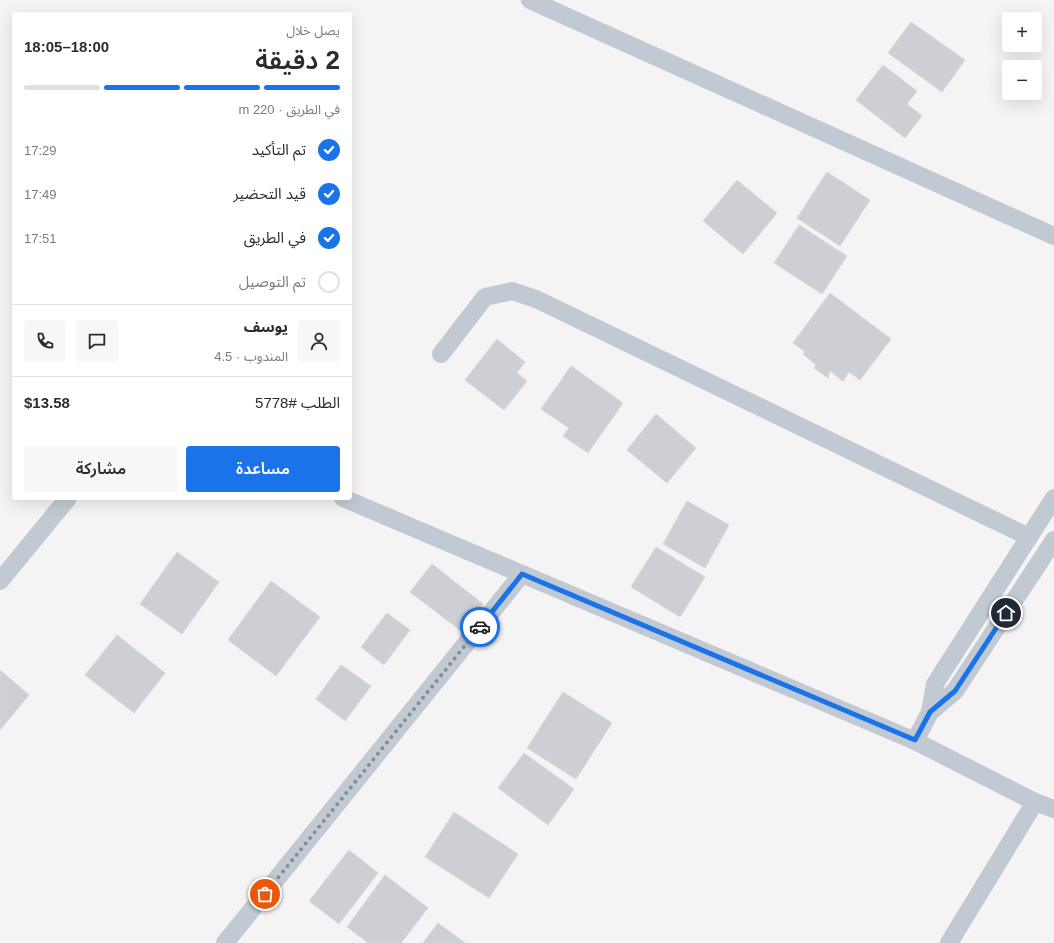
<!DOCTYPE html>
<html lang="ar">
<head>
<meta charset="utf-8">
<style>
	:root { --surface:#fff; --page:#f7f7f7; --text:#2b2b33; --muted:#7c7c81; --line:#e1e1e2; --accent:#1a73e8 }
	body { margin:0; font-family:Helvetica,"Noto Sans Arabic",sans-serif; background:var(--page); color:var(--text); direction:rtl; height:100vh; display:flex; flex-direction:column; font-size:15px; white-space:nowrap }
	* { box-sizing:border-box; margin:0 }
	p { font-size:13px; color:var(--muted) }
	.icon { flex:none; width:22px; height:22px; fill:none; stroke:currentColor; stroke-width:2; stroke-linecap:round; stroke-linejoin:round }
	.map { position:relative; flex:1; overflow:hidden; direction:ltr }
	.sheet { position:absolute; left:12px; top:12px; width:340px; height:488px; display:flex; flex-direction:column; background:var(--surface); border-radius:4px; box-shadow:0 4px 16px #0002; direction:rtl }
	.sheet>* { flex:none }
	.tools { position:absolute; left:1002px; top:12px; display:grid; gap:8px }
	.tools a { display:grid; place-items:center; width:40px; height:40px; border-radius:4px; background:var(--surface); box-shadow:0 4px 16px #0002; font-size:20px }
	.pin { position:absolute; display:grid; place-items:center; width:34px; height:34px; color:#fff; margin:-17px; border:2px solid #fff; border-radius:50%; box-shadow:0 1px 4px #0007 }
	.courier { position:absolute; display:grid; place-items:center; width:40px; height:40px; margin:-20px; border:3px solid #1a73e8; border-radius:50%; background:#fff; color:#222; box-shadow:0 1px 5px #0007 }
	.head em { font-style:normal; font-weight:600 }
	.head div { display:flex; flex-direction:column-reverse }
	.head { display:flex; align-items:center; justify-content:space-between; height:68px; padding:0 12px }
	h1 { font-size:26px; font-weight:600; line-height:30px }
	.bar { display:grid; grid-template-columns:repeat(4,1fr); gap:6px 4px; align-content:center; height:48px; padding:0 12px }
	.bar i { height:5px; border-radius:3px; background:var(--line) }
	.bar .selected { background:var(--accent) }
	.bar p { grid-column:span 4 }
	.line { display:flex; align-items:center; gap:10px; padding:0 12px; border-top:1px solid var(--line) }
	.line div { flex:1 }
	.round { display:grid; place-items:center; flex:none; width:42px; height:42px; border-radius:4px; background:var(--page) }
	ol { padding:0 12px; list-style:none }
	li { display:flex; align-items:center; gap:12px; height:44px }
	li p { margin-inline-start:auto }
	li .icon { padding:4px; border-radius:50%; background:var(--accent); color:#fff; stroke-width:4 }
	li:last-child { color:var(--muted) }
	li i { width:22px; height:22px; border:2px solid var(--line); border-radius:50% }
	.primary-button { display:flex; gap:8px; margin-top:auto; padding:8px 12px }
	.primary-button a { flex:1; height:46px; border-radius:4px; background:var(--accent); color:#fff; font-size:16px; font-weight:600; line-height:46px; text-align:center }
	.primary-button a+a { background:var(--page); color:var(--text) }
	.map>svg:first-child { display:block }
	.building { fill:#cdcfd5; stroke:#d7d9de }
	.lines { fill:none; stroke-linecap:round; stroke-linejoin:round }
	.street { stroke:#c1cad2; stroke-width:18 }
	.done { stroke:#868d94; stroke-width:4; stroke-dasharray:0 7.2 }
	.route { stroke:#1a73e8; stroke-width:5 }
</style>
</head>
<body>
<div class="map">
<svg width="1054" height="943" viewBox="0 0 1054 943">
	<rect width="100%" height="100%" fill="#f5f3f3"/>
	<g class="building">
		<path d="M 911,22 L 965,60 L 942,92 L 888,53 Z"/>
		<path d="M 883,65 L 917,91 L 907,104 L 922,116 L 905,138 L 856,100 Z"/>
		<path d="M 827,172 L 870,200 L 840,246 L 797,218 Z"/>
		<path d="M 737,180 L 777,213 L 743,254 L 703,221 Z"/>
		<path d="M 799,225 L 847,256 L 822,294 L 774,263 Z"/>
		<path d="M 830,293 L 891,339 L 860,380 L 849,372 L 843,381 L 830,371 L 828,378 L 814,368 L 816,365 L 803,354 L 805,352 L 793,343 Z"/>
		<path d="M 497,339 L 525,362 L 517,373 L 527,381 L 504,410 L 465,380 Z"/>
		<path d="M 571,366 L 623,403 L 588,453 L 563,436 L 569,428 L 541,409 Z"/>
		<path d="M 656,414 L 696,448 L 667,483 L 627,450 Z"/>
		<path d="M 687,501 L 729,525 L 705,568 L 663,544 Z"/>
		<path d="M 656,547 L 705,577 L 680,617 L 631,587 Z"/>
		<path d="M 177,552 L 219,582 L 182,634 L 140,604 Z"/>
		<path d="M 432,564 L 483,604 L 461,631 L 410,592 Z"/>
		<path d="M 271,581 L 320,617 L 276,676 L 228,640 Z"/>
		<path d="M 387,613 L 410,630 L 384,665 L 361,647 Z"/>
		<path d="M 117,635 L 165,673 L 134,713 L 85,675 Z"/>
		<path d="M 341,665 L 371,686 L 345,721 L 316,699 Z"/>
		<path d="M 0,670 L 29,695 L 0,730 Z"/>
		<path d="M 563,692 L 612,723 L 576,779 L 527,748 Z"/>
		<path d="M 524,753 L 574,789 L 548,825 L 498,788 Z"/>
		<path d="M 454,812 L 518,854 L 489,898 L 425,857 Z"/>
		<path d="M 349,850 L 378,873 L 339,924 L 309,901 Z"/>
		<path d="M 385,875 L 428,908 L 401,943 L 368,943 L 347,927 Z"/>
		<path d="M 438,923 L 465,943 L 423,943 Z"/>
	</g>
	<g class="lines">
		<g class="street">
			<path d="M 530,0 L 1054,236"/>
			<path d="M 441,354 L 485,297 L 512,291 L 536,299 L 1029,537"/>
			<path d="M 343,498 L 915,741 L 1035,802"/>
			<path d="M 0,581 L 68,498"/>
			<path d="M 930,712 L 955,691 L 1054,540"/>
			<path d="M 915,741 L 930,712 L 935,684 L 1054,498"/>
			<path d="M 225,943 L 522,574"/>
			<path d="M 949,943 L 1035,802 L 1054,809"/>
		</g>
	</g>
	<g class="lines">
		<path class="done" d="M 265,894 L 480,627"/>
		<path class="route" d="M 480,627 L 522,574 L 915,740 L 930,712 L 955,691 L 1006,613"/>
	</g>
</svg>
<div class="tools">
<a>+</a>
<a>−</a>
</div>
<div class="pin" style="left:265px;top:894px;background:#ea580c"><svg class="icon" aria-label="bag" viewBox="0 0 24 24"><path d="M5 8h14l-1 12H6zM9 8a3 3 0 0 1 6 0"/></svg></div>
<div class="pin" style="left:1006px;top:613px;background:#1f2937"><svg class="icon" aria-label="home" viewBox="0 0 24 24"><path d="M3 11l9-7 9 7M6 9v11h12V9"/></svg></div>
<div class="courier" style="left:480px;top:627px"><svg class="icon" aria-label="car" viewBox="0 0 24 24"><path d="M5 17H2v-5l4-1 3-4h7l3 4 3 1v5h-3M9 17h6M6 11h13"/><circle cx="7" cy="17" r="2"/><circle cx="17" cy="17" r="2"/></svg></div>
<section class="sheet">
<div class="head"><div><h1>2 دقيقة</h1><p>يصل خلال</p></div><em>18:00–18:05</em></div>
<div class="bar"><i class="selected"></i><i class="selected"></i><i class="selected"></i><i></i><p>في الطريق · 220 m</p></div>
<ol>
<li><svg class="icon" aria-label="check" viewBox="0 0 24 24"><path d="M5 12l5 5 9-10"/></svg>تم التأكيد<p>17:29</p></li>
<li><svg class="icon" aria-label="check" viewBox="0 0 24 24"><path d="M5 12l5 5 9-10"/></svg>قيد التحضير<p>17:49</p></li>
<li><svg class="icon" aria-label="check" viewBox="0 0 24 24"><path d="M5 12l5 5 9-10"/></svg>في الطريق<p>17:51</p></li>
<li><i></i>تم التوصيل</li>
</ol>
<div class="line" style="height:72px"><a class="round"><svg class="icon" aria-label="person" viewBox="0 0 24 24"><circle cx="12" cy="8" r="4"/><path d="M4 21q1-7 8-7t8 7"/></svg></a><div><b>يوسف</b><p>المندوب · 4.5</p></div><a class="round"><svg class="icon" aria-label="chat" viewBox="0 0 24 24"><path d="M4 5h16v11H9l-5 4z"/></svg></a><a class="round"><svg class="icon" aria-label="phone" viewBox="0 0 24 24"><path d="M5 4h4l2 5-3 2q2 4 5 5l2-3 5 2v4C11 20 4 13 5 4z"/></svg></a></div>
<div class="line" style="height:52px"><div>الطلب #5778</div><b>$13.58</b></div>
<div class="primary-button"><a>مساعدة</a><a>مشاركة</a></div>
</section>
</div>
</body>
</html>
